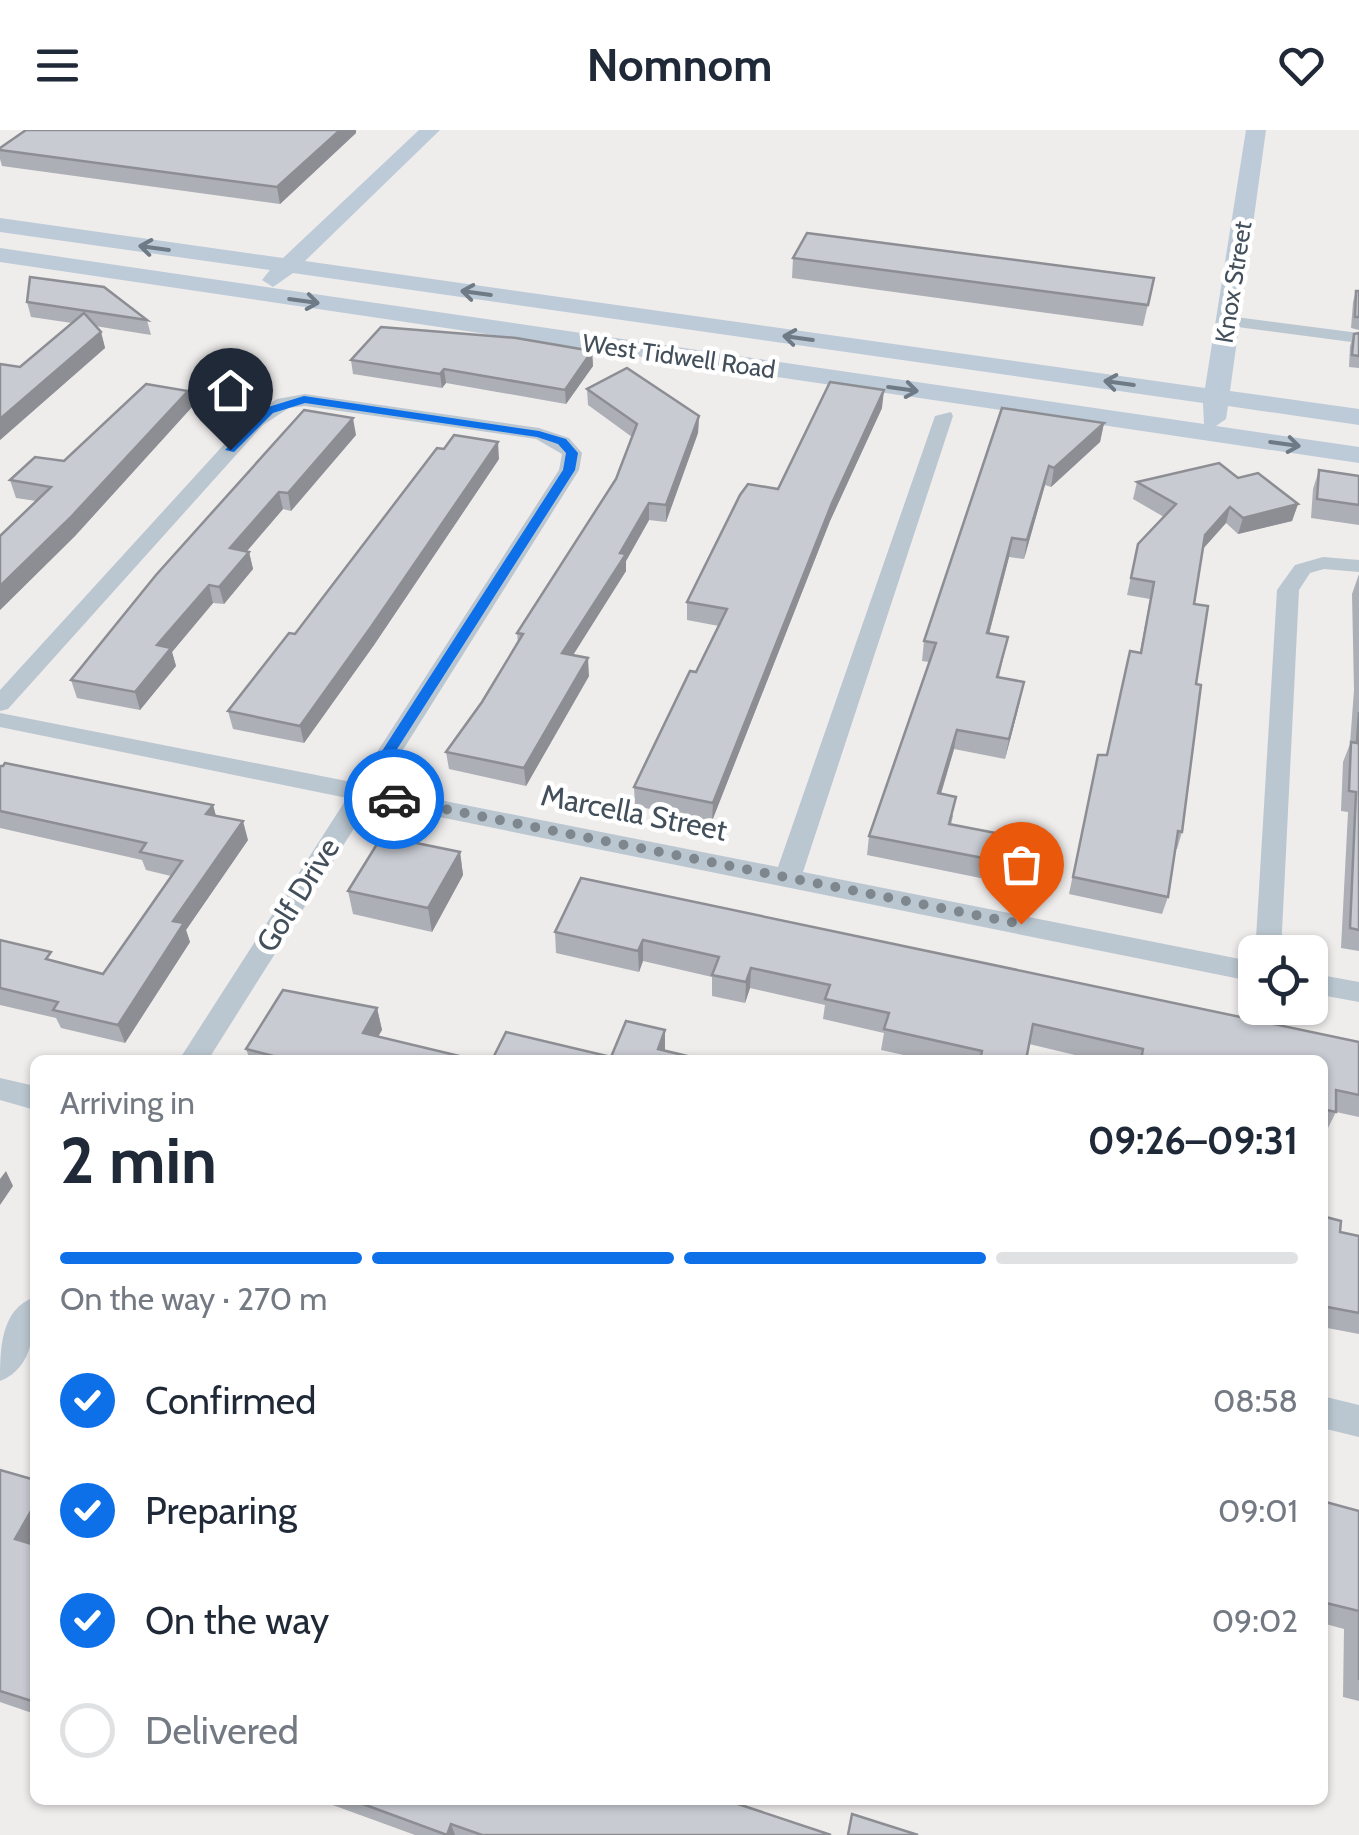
<!DOCTYPE html>
<html lang="en">
<head>
<meta charset="utf-8">
<style>
	:root { --surface:#fff; --page:#f2f2f3; --text:#1f2937; --muted:#747a83; --line:#e0e1e3; --accent:#0d70e9 }
	body { margin:0; font-family:Cabin,sans-serif; background:var(--page); color:var(--text); height:100vh; display:flex; flex-direction:column; font-size:38px; white-space:nowrap }
	* { box-sizing:border-box; margin:0 }
	p { font-size:32px; color:var(--muted) }
	.icon { flex:none; width:55px; height:55px; fill:none; stroke:currentColor; stroke-width:2; stroke-linecap:round; stroke-linejoin:round }
	.map { position:relative; flex:1; overflow:hidden }
	.side { position:absolute; left:30px; top:925px; width:1298px; height:750px; display:flex; flex-direction:column; background:var(--surface); border-radius:15px; box-shadow:0 2px 8px #0004 }
	.side>* { flex:none }
	.buttons { position:absolute; left:1238px; top:805px; display:grid; gap:20px }
	.buttons a { display:grid; place-items:center; width:90px; height:90px; border-radius:15px; background:var(--surface); box-shadow:0 2px 8px #0004; font-size:50px }
	.pin { position:absolute; display:grid; place-items:center; width:85px; height:85px; color:#fff; margin:-102px -42px; border-radius:50% 50% 50% 0; rotate:-45deg; box-shadow:0 0 10px #0007 }
	.pin .icon { rotate:45deg }
	.courier { position:absolute; display:grid; place-items:center; width:100px; height:100px; margin:-50px; border:8px solid #0d70e9; border-radius:50%; background:#fff; color:#222; box-shadow:0 2px 12px #0007 }
	.head em { font-style:normal; font-weight:800 }
	.head div { display:flex; flex-direction:column-reverse }
	.head { display:flex; align-items:center; justify-content:space-between; height:170px; padding:0 30px }
	h1 { font-size:65px; font-weight:800; line-height:75px }
	.bar { display:grid; grid-template-columns:repeat(4,1fr); gap:15px 10px; align-content:center; height:120px; padding:0 30px }
	.bar i { height:12px; border-radius:8px; background:var(--line) }
	.bar .selected { background:var(--accent) }
	.bar p { grid-column:span 4 }
	ol { padding:0 30px; list-style:none }
	li { display:flex; align-items:center; gap:30px; height:110px }
	li p { margin-inline-start:auto }
	li .icon { padding:10px; border-radius:50%; background:var(--accent); color:#fff; stroke-width:4 }
	li:last-child { color:var(--muted) }
	li i { width:55px; height:55px; border:5px solid var(--line); border-radius:50% }
	header { display:flex; justify-content:space-between; align-items:center; height:130px; padding:0 30px; background:var(--surface); font-size:45px; font-weight:800 }
	.map>svg:first-child { display:block }
	.lines { fill:none; stroke-linecap:round; stroke-linejoin:round }
	.street { fill:#bbc7d0; fill-rule:evenodd }
	.secondary { fill:#bdcad7; fill-rule:evenodd }
	.wall { fill:#acafb5 }
	.shaded-wall { fill:#8c8e93 }
	.building { fill:#c8cbd2; stroke:#8c8e93; stroke-width:2.5 }
	.oneway { stroke:#6e7b86 }
	.route { fill:#0d70e9 }
	.done { stroke:#7f878e; stroke-width:10; stroke-dasharray:0 18 }
	.labels { text-anchor:middle; stroke-width:9; stroke-linejoin:round; paint-order:stroke }
	.far-street-label { font-size:25px; fill:#43505b; stroke:#fff }
	.street-label { font-size:30px; fill:#43505b; stroke:#fff }
</style>
</head>
<body>
<header><svg class="icon" aria-label="menu" viewBox="0 0 24 24"><path d="M4 6h16M4 12h16M4 18h16"/></svg>Nomnom<svg class="icon" aria-label="heart" viewBox="0 0 24 24"><path d="M12 20l-8-8c-3-5 5-10 8-4 3-6 11-1 8 4z"/></svg></header>
<div class="map">
<svg width="1359" height="1705" viewBox="0 0 1359 1705">
	<rect width="100%" height="100%" fill="#efecec"/>
	<g class="lines">
		<g class="street">
			<path d="M 1228,186 L 1359,203 L 1359,213 L 1222,195 L 1219,191 Z"/>
			<path d="M 305,264 L 539,298 L 569,308 L 582,323 L 579,340 L 379,658 L 778,737 L 935,286 L 951,282 L 953,286 L 803,742 L 1255,832 L 1255,852 L 370,673 L 208,930 L 179,930 L 347,668 L 0,597 L 0,583 L 357,653 L 559,340 L 562,324 L 536,309 L 305,276 L 289,278 L 263,295 L 8,579 L 0,581 L 0,560 L 249,287 L 277,269 Z"/>
			<path d="M 1323,427 L 1359,430 L 1359,442 L 1324,439 L 1310,443 L 1299,460 L 1281,822 L 1255,825 L 1277,460 L 1295,435 Z"/>
			<path d="M 1310,843 L 1359,852 L 1359,872 L 1310,863 Z"/>
			<path d="M 0,948 L 35,956 L 35,980 L 0,970 Z"/>
			<path d="M 35,1167 C 35,1198 34,1238 0,1251 C 0,1220 0,1179 35,1167 Z"/>
			<path d="M 1322,1266 L 1359,1275 L 1359,1307 L 1322,1298 Z"/>
		</g>
		<path class="secondary" d="M 419,0 L 440,0 L 305,131 L 1205,258 L 1246,0 L 1266,0 L 1230,261 L 1359,279 L 1359,295 L 1228,276 L 1226,289 L 1216,296 L 1359,317 L 1359,333 L 0,132 L 0,118 L 1204,294 L 1203,273 L 293,143 L 273,157 L 262,150 L 270,140 L 0,102 L 0,88 L 283,128 Z"/>
	</g>
	<g class="wall">
		<path d="M 356,3 L 280,74 L 2,36 L 0,29 L 0,18 Z"/>
		<path d="M 793,128 L 1154,148 L 1143,196 L 792,148 Z"/>
		<path d="M 1356,161 L 1359,161 L 1359,200 L 1351,198 L 1353,172 Z"/>
		<path d="M 27,172 L 147,190 L 151,205 L 95,196 L 101,202 L 105,218 L 0,310 L 0,234 L 20,237 L 72,193 L 31,187 Z"/>
		<path d="M 1359,203 L 1359,238 L 1349,237 L 1350,216 L 1354,204 Z"/>
		<path d="M 592,221 L 593,236 L 566,274 L 446,253 L 442,258 L 353,244 L 351,230 Z"/>
		<path d="M 587,259 L 699,286 L 698,303 L 666,392 L 649,390 L 626,431 L 626,441 L 573,525 L 589,546 L 526,656 L 449,639 L 446,622 L 482,572 L 518,513 L 517,503 L 616,349 L 632,307 L 588,275 Z"/>
		<path d="M 188,261 L 192,277 L 75,406 L 0,480 L 0,406 L 36,371 L 16,368 L 10,350 L 64,331 Z"/>
		<path d="M 882,278 L 830,391 L 712,691 L 635,676 L 634,657 L 696,542 L 719,496 L 687,490 L 687,472 L 778,359 Z"/>
		<path d="M 1002,278 L 1104,293 L 1100,312 L 1051,357 L 1045,355 L 1024,429 L 1009,427 L 989,504 L 1008,507 L 999,547 L 1020,571 L 1005,629 L 954,619 L 941,664 L 953,686 L 951,695 L 1011,706 L 1000,752 L 867,725 L 869,706 L 929,532 L 922,531 L 924,511 Z"/>
		<path d="M 356,305 L 291,381 L 283,379 L 247,421 L 249,422 L 253,439 L 224,474 L 213,473 L 172,522 L 176,536 L 140,580 L 77,568 L 71,550 L 156,445 Z"/>
		<path d="M 499,329 L 374,515 L 304,613 L 233,599 L 228,581 L 295,504 Z"/>
		<path d="M 1319,340 L 1359,346 L 1359,395 L 1311,388 L 1313,359 Z"/>
		<path d="M 1238,348 L 1298,374 L 1292,391 L 1238,404 L 1226,393 L 1203,419 L 1194,474 L 1196,554 L 1182,702 L 1177,719 L 1175,719 L 1168,767 L 1162,784 L 1069,764 L 1094,642 L 1107,625 L 1140,522 L 1150,469 L 1127,465 L 1138,414 L 1164,387 L 1133,369 L 1137,352 Z"/>
		<path d="M 1359,444 L 1359,821 L 1341,818 L 1348,682 L 1341,681 L 1343,632 L 1350,614 L 1354,560 L 1352,464 Z"/>
		<path d="M 0,636 L 213,675 L 216,686 L 248,710 L 186,800 L 190,812 L 125,913 L 61,898 L 56,888 L 0,875 L 0,810 L 56,832 L 103,844 L 171,746 L 146,740 L 142,730 L 0,698 Z"/>
		<path d="M 460,722 L 463,745 L 432,802 L 353,784 L 348,761 Z"/>
		<path d="M 581,748 L 1359,912 L 1359,987 L 1336,982 L 1326,1002 L 1322,1001 L 1322,930 L 1096,930 L 1029,914 L 1026,930 L 926,930 L 881,920 L 884,903 L 823,889 L 825,875 L 750,858 L 745,873 L 712,866 L 712,847 L 643,831 L 639,842 L 556,823 L 555,802 Z"/>
		<path d="M 377,878 L 382,900 L 378,906 L 476,930 L 250,930 L 246,919 Z"/>
		<path d="M 1322,1086 L 1340,1102 L 1359,1106 L 1359,1204 L 1322,1197 Z"/>
		<path d="M 0,1340 L 35,1350 L 35,1584 L 0,1572 Z"/>
		<path d="M 1322,1371 L 1359,1381 L 1359,1571 L 1343,1567 L 1344,1499 L 1322,1493 Z"/>
		<path d="M 319,1670 L 726,1670 L 831,1705 L 415,1705 Z"/>
		<path d="M 861,1670 L 878,1670 L 877,1674 Z"/>
	</g>
	<g class="shaded-wall">
		<path d="M 339,0 L 356,0 L 356,3 L 280,74 L 277,57 Z"/>
		<path d="M 101,202 L 105,218 L 0,310 L 0,289 Z"/>
		<path d="M 592,221 L 593,236 L 566,274 L 565,260 Z"/>
		<path d="M 444,239 L 446,253 L 442,258 L 440,244 Z"/>
		<path d="M 884,260 L 882,278 L 830,391 L 712,691 L 713,673 L 832,373 Z"/>
		<path d="M 188,261 L 192,277 L 75,406 L 0,480 L 0,456 Z"/>
		<path d="M 699,286 L 698,303 L 666,392 L 666,375 Z"/>
		<path d="M 353,288 L 356,305 L 291,381 L 288,363 Z"/>
		<path d="M 1104,293 L 1100,312 L 1051,357 L 1054,338 Z"/>
		<path d="M 498,312 L 499,329 L 374,515 L 304,613 L 300,596 Z"/>
		<path d="M 1049,336 L 1045,355 L 1024,429 L 1027,410 Z"/>
		<path d="M 279,362 L 283,379 L 234,436 L 230,418 Z"/>
		<path d="M 649,373 L 649,390 L 626,431 L 626,441 L 563,541 L 562,523 Z"/>
		<path d="M 1298,374 L 1292,391 L 1238,404 L 1243,388 Z"/>
		<path d="M 1230,377 L 1226,393 L 1200,422 L 1205,405 Z"/>
		<path d="M 1012,408 L 1009,427 L 984,523 L 987,503 Z"/>
		<path d="M 249,422 L 253,439 L 224,474 L 219,457 Z"/>
		<path d="M 209,455 L 213,473 L 172,522 L 176,536 L 140,580 L 135,562 L 157,515 Z"/>
		<path d="M 588,528 L 589,546 L 526,656 L 524,638 Z"/>
		<path d="M 1024,552 L 1020,571 L 1005,629 L 1009,609 Z"/>
		<path d="M 957,600 L 954,619 L 935,683 L 938,663 Z"/>
		<path d="M 213,675 L 218,694 L 206,684 Z"/>
		<path d="M 243,691 L 248,710 L 186,800 L 190,812 L 125,913 L 118,895 L 173,791 Z"/>
		<path d="M 460,722 L 463,745 L 432,802 L 428,778 Z"/>
		<path d="M 643,810 L 643,831 L 639,842 L 638,821 Z"/>
		<path d="M 751,838 L 750,858 L 745,873 L 746,852 Z"/>
		<path d="M 377,878 L 382,900 L 368,924 L 363,903 Z"/>
		<path d="M 665,900 L 665,922 L 658,919 Z"/>
		<path d="M 6,1041 L 13,1056 L 0,1075 L 0,1049 Z"/>
		<path d="M 35,1374 L 35,1416 L 15,1409 Z"/>
		<path d="M 451,1694 L 455,1705 L 447,1705 Z"/>
	</g>
	<g class="building">
		<path d="M 26,0 L 340,0 L 277,57 L 0,20 L 0,18 Z"/>
		<path d="M 807,103 L 1154,148 L 1148,175 L 793,128 Z"/>
		<path d="M 30,147 L 104,157 L 147,190 L 27,172 Z"/>
		<path d="M 1356,161 L 1359,161 L 1359,187 L 1355,187 Z"/>
		<path d="M 84,183 L 101,202 L 0,289 L 0,234 L 20,237 Z"/>
		<path d="M 381,197 L 516,208 L 592,221 L 565,260 L 444,239 L 440,244 L 351,230 Z"/>
		<path d="M 1359,203 L 1359,226 L 1352,225 L 1354,204 Z"/>
		<path d="M 627,238 L 699,286 L 666,375 L 649,373 L 620,423 L 626,424 L 562,523 L 588,528 L 524,638 L 446,622 L 482,572 L 523,504 L 517,503 L 616,349 L 637,294 L 587,259 Z"/>
		<path d="M 830,252 L 884,260 L 832,373 L 713,673 L 634,657 L 690,541 L 696,542 L 727,479 L 687,472 L 740,365 L 748,354 L 778,359 Z"/>
		<path d="M 146,254 L 188,261 L 70,388 L 0,456 L 0,406 L 51,357 L 10,350 L 35,327 L 64,331 Z"/>
		<path d="M 1002,278 L 1104,293 L 1054,338 L 1049,336 L 1027,410 L 1012,408 L 987,503 L 1008,507 L 997,547 L 1024,552 L 1009,609 L 957,600 L 938,663 L 956,667 L 949,694 L 1011,706 L 1004,732 L 869,706 L 936,513 L 924,511 Z"/>
		<path d="M 304,280 L 353,288 L 288,363 L 279,362 L 230,418 L 249,422 L 219,457 L 209,455 L 157,515 L 171,518 L 135,562 L 71,550 L 156,445 Z"/>
		<path d="M 454,305 L 498,312 L 371,497 L 300,596 L 228,581 L 289,503 L 295,504 L 437,318 L 444,319 Z"/>
		<path d="M 1219,333 L 1238,348 L 1258,343 L 1298,374 L 1243,388 L 1230,377 L 1205,405 L 1194,474 L 1208,476 L 1196,554 L 1201,555 L 1182,702 L 1178,701 L 1168,767 L 1073,747 L 1098,625 L 1107,625 L 1130,521 L 1141,523 L 1154,452 L 1131,448 L 1138,414 L 1176,374 L 1137,352 Z"/>
		<path d="M 1319,340 L 1359,346 L 1359,375 L 1317,369 Z"/>
		<path d="M 1359,582 L 1359,800 L 1350,798 L 1356,662 L 1349,661 L 1351,612 L 1357,613 Z"/>
		<path d="M 5,633 L 213,675 L 206,684 L 243,691 L 173,791 L 184,793 L 118,895 L 53,880 L 58,872 L 0,858 L 0,810 L 51,822 L 46,829 L 103,844 L 182,731 L 140,722 L 146,713 L 0,681 L 0,636 L 3,636 Z"/>
		<path d="M 382,706 L 460,722 L 428,778 L 348,761 Z"/>
		<path d="M 581,748 L 1359,912 L 1359,965 L 1336,960 L 1336,982 L 1322,979 L 1322,930 L 1141,930 L 1143,919 L 1033,894 L 1026,930 L 980,930 L 982,921 L 884,899 L 889,883 L 825,869 L 830,855 L 751,838 L 746,852 L 712,845 L 719,827 L 643,810 L 638,821 L 555,802 Z"/>
		<path d="M 283,860 L 377,878 L 363,903 L 476,930 L 289,930 L 246,919 Z"/>
		<path d="M 626,891 L 665,900 L 658,919 L 704,930 L 492,930 L 506,902 L 611,927 Z"/>
		<path d="M 1322,1086 L 1341,1091 L 1340,1102 L 1359,1106 L 1359,1183 L 1322,1176 Z"/>
		<path d="M 0,1340 L 35,1350 L 35,1374 L 15,1409 L 35,1415 L 35,1572 L 0,1561 Z"/>
		<path d="M 1322,1371 L 1359,1381 L 1359,1550 L 1359,1481 L 1322,1472 Z"/>
		<path d="M 352,1670 L 726,1670 L 831,1705 L 482,1705 L 451,1694 L 447,1705 Z"/>
		<path d="M 852,1684 L 918,1705 L 848,1705 Z"/>
	</g>
	<defs><path id="oneway-shaft" d="M-6 0H5M1.5-3L5.5 0L1.5 3" fill="none" stroke-width="1.6" stroke-linecap="round" stroke-linejoin="round" transform="scale(2.5)"/></defs>
	<g class="oneway">
		<use href="#oneway-shaft" transform="translate(154 118) rotate(-172)"/>
		<use href="#oneway-shaft" transform="translate(476 163) rotate(-172)"/>
		<use href="#oneway-shaft" transform="translate(304 171) rotate(8)"/>
		<use href="#oneway-shaft" transform="translate(798 208) rotate(-172)"/>
		<use href="#oneway-shaft" transform="translate(1119 253) rotate(-172)"/>
		<use href="#oneway-shaft" transform="translate(903 259) rotate(8)"/>
		<use href="#oneway-shaft" transform="translate(1285 314) rotate(8)"/>
	</g>
	<path class="route" d="M 304,266 L 539,301 L 566,309 L 578,323 L 575,340 L 371,660 L 399,666 L 399,673 L 394,674 L 355,663 L 563,340 L 566,323 L 558,314 L 537,307 L 305,273 L 273,283 L 234,322 L 225,320 L 265,278 Z"/>
	<g class="lines">
		<path class="done" d="M 394,669 L 1021,794"/>
	</g>
	<g class="labels">
		<g class="far-street-label">
			<text transform="translate(1233 152) rotate(-81)" y="9">Knox Street</text>
			<text transform="translate(679 226) rotate(8)" y="9">West Tidwell Road</text>
		</g>
		<g class="street-label">
			<text transform="translate(634 683) rotate(11)" y="10">Marcella Street</text>
			<text transform="translate(298 765) rotate(-58)" y="10">Golf Drive</text>
		</g>
	</g>
</svg>
<div class="buttons">
<a><svg class="icon" aria-label="locate" viewBox="0 0 24 24"><circle cx="12" cy="12" r="6"/><path d="M12 2v4M12 18v4M2 12h4M18 12h4"/></svg></a>
</div>
<div class="pin" style="left:1021px;top:794px;background:#ea580c"><svg class="icon" aria-label="bag" viewBox="0 0 24 24"><path d="M5 8h14l-1 12H6zM9 8a3 3 0 0 1 6 0"/></svg></div>
<div class="pin" style="left:230px;top:320px;background:#1f2937"><svg class="icon" aria-label="home" viewBox="0 0 24 24"><path d="M3 11l9-7 9 7M6 9v11h12V9"/></svg></div>
<div class="courier" style="left:394px;top:669px"><svg class="icon" aria-label="car" viewBox="0 0 24 24"><path d="M5 17H2v-5l4-1 3-4h7l3 4 3 1v5h-3M9 17h6M6 11h13"/><circle cx="7" cy="17" r="2"/><circle cx="17" cy="17" r="2"/></svg></div>
<section class="side">
<div class="head"><div><h1>2 min</h1><p>Arriving in</p></div><em>09:26–09:31</em></div>
<div class="bar"><i class="selected"></i><i class="selected"></i><i class="selected"></i><i></i><p>On the way · 270 m</p></div>
<ol>
<li><svg class="icon" aria-label="check" viewBox="0 0 24 24"><path d="M5 12l5 5 9-10"/></svg>Confirmed<p>08:58</p></li>
<li><svg class="icon" aria-label="check" viewBox="0 0 24 24"><path d="M5 12l5 5 9-10"/></svg>Preparing<p>09:01</p></li>
<li><svg class="icon" aria-label="check" viewBox="0 0 24 24"><path d="M5 12l5 5 9-10"/></svg>On the way<p>09:02</p></li>
<li><i></i>Delivered</li>
</ol>
</section>
</div>
</body>
</html>
